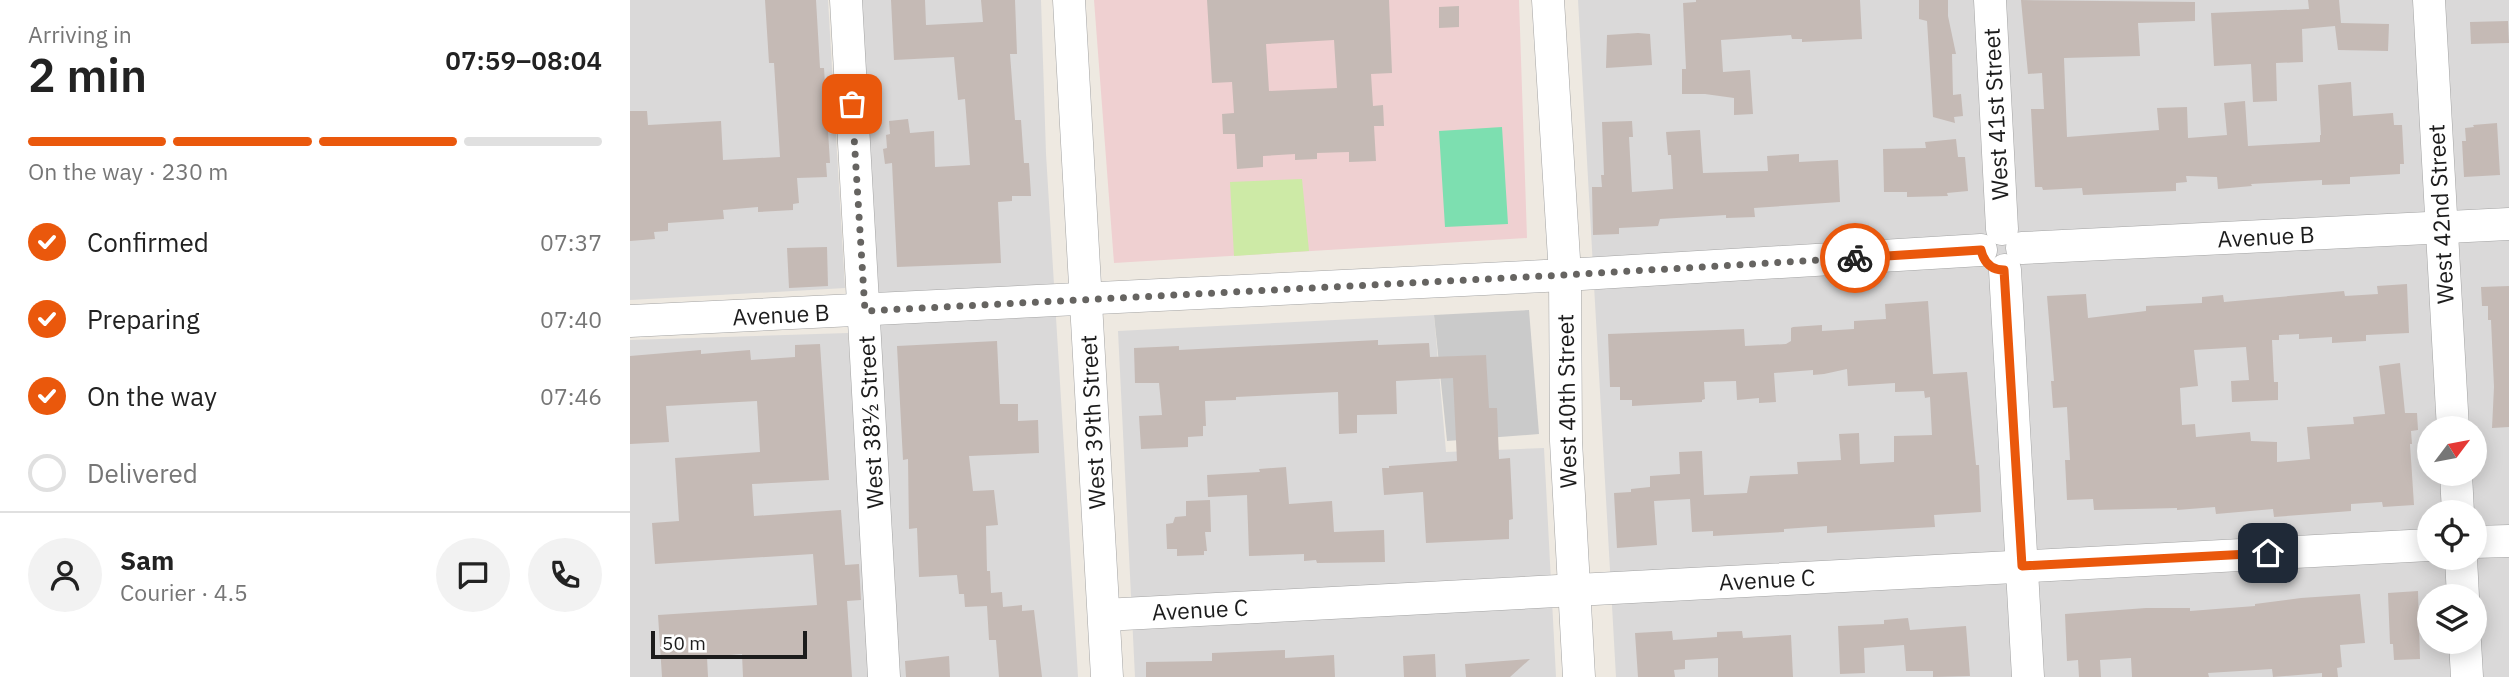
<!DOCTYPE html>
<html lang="en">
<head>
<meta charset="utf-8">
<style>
	:root { --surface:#fff; --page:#f2f2f2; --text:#222; --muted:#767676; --line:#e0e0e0; --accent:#ea580c }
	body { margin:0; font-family:"IBM Plex Sans",sans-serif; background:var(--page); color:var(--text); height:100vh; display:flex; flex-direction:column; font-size:26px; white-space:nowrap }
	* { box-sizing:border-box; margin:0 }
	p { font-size:23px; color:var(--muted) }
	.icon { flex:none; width:38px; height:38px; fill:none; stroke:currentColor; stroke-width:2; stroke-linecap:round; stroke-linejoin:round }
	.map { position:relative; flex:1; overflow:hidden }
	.panel { display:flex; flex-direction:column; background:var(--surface); width:630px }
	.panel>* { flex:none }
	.needle { width:46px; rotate:58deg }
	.controls { position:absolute; left:1787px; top:416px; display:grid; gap:14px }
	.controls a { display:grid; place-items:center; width:70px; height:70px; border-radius:50%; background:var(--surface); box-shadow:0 4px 18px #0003; font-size:35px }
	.scale { position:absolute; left:21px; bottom:18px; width:156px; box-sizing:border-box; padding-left:7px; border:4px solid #1c1c1c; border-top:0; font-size:19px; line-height:24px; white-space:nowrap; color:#1c1c1c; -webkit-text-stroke:5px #fff; paint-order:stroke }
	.pin { position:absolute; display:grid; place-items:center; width:60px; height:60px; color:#fff; margin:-30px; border-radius:14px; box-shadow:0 4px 10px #0006 }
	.courier { position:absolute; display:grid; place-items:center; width:70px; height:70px; margin:-35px; border:5px solid #ea580c; border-radius:50%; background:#fff; color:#222; box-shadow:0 2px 9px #0007 }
	.head em { font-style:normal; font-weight:600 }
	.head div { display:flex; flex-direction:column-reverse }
	.head { display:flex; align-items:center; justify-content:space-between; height:119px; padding:0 28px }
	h1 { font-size:46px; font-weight:600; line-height:52px }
	.bar { display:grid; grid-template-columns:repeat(4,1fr); gap:10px 7px; align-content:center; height:84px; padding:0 28px }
	.bar i { height:9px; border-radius:5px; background:var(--line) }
	.bar .active { background:var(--accent) }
	.bar p { grid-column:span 4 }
	.line { display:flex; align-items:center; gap:18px; padding:0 28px; border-top:2px solid var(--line) }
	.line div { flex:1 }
	.round { display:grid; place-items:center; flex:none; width:74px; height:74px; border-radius:37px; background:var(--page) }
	ol { padding:0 28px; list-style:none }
	li { display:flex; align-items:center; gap:21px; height:77px }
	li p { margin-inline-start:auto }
	li .icon { padding:7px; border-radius:50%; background:var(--accent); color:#fff; stroke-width:4 }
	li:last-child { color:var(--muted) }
	li i { width:38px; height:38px; border:4px solid var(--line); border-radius:50% }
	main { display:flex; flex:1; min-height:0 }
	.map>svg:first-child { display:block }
	.residential { fill:#dad9d9; fill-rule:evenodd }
	.commercial { fill:#efd0d1 }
	.religious { fill:#cacaca }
	.grass { fill:#cdeaa6 }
	.pitch { fill:#7ddfb0 }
	.building { fill:#c5bab5; fill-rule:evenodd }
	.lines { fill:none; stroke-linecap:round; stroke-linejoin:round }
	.minor-casing { stroke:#a3a3a3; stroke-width:33 }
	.minor { stroke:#fff; stroke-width:32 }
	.done { stroke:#666461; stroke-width:7; stroke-dasharray:0 12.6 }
	.route { stroke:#ea580c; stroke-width:9 }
	.labels { text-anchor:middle; stroke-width:7; stroke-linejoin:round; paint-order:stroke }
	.street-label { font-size:23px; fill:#1c1c1c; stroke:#fff }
</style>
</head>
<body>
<main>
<section class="panel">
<div class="head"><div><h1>2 min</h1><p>Arriving in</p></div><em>07:59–08:04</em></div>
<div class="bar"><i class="active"></i><i class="active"></i><i class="active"></i><i></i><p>On the way · 230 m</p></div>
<ol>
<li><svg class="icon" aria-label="check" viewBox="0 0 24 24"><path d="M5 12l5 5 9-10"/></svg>Confirmed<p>07:37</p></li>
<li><svg class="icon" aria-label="check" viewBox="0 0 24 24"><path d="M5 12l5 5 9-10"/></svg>Preparing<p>07:40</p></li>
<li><svg class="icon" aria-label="check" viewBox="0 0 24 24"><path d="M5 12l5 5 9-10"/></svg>On the way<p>07:46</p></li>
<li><i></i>Delivered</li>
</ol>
<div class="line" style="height:126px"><a class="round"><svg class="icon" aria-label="person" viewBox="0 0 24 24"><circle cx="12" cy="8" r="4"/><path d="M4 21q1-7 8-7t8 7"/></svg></a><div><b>Sam</b><p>Courier · 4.5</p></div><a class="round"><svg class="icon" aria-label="chat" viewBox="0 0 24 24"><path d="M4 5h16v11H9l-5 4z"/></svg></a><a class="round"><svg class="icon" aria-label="phone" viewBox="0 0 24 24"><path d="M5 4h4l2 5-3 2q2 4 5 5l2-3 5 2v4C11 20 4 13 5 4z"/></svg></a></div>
</section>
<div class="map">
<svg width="1879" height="677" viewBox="0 0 1879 677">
	<rect width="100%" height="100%" fill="#eee9e1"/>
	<g class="residential">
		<path d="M 0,0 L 198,0 L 215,288 L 0,300 Z"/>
		<path d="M 231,0 L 411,0 L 416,154 L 448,677 L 268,677 L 259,564 Z"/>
		<path d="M 948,0 L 1879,0 L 1879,677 L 986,677 ZM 1799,429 L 1844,429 L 1844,474 L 1799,474 ZM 1799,513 L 1844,513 L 1844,558 L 1799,558 ZM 1799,597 L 1844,597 L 1844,642 L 1799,642 Z"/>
		<path d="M 804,315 L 816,452 L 914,448 L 926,677 L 505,677 L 488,331 Z"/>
		<path d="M 218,333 L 230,503 L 239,677 L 0,677 L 0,340 Z"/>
	</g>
	<path class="commercial" d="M 464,0 L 889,0 L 897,238 L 484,263 Z"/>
	<path class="religious" d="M 899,310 L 909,434 L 817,441 L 804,315 Z"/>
	<path class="grass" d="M 672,179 L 679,251 L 604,256 L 600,182 Z"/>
	<path class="pitch" d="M 872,127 L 878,224 L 815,227 L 809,131 Z"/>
	<g class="building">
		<path d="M 135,0 L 186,0 L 190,68 L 194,68 L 200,163 L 196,163 L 197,177 L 167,178 L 169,203 L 163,204 L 163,210 L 128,212 L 128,207 L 93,210 L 94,219 L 38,223 L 38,231 L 24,232 L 25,239 L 0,241 L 0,111 L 17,111 L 18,125 L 91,121 L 93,160 L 150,157 L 144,63 L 139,63 Z"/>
		<path d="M 261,0 L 295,0 L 296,25 L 353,22 L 351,0 L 385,0 L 387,54 L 380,54 L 385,120 L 391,120 L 394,163 L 399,163 L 401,196 L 382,196 L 382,201 L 368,202 L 371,263 L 267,267 L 262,163 L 255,164 L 253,149 L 257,148 L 256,135 L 260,134 L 259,121 L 278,119 L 280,133 L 304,131 L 305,167 L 340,165 L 335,99 L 328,100 L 324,57 L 264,60 Z"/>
		<path d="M 577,0 L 759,0 L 762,73 L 741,74 L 743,106 L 753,105 L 754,126 L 744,126 L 746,161 L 719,162 L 719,152 L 687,153 L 687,159 L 665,160 L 665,154 L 633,156 L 633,167 L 607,169 L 605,134 L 593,134 L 592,114 L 604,113 L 602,82 L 582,83 ZM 704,40 L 707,88 L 639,91 L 636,44 Z"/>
		<path d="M 1066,0 L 1230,0 L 1232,39 L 1172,42 L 1172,39 L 1162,39 L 1161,35 L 1091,40 L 1093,72 L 1120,70 L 1123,114 L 1104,115 L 1104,98 L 1075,94 L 1052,94 L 1052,69 L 1056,69 L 1053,3 L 1066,2 Z"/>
		<path d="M 1289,0 L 1318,0 L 1318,16 L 1326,54 L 1322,54 L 1323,95 L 1331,94 L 1333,116 L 1324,117 L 1325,123 L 1303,117 L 1297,21 L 1289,19 Z"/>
		<path d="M 1391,0 L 1565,2 L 1565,21 L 1508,23 L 1510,56 L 1434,58 L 1437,137 L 1529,130 L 1527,108 L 1557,107 L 1558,138 L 1597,135 L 1594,103 L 1615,101 L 1618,146 L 1690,142 L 1690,135 L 1691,135 L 1688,85 L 1721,82 L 1723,116 L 1763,113 L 1764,125 L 1772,125 L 1774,164 L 1770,164 L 1770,174 L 1720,177 L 1720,184 L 1692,185 L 1692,180 L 1621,184 L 1622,186 L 1588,189 L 1587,177 L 1556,176 L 1557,182 L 1546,183 L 1546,191 L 1453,195 L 1452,188 L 1413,190 L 1412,187 L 1405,187 L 1401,109 L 1414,109 L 1412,73 L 1398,74 Z"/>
		<path d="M 1678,0 L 1709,0 L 1711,23 L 1759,24 L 1758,51 L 1708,50 L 1705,26 L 1672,29 L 1673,62 L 1646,63 L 1647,101 L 1623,102 L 1621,64 L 1584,66 L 1581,13 L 1679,9 Z"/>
		<path d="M 829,6 L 829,27 L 809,28 L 809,7 Z"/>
		<path d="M 1878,21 L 1879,43 L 1841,44 L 1840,22 Z"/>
		<path d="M 1008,33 L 1020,34 L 1022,65 L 976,68 L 977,35 Z"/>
		<path d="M 1002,121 L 1003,137 L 999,137 L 1002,192 L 1043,189 L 1041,155 L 1038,155 L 1036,132 L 1070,130 L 1073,173 L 1138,171 L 1137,156 L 1169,154 L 1169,162 L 1208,160 L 1210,202 L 1124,208 L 1125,217 L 1096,218 L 1096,215 L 1030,219 L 1028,226 L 989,228 L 989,234 L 963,235 L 962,187 L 972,187 L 971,175 L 974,175 L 972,122 Z"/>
		<path d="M 1867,123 L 1870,175 L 1834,177 L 1832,141 L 1836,141 L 1835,128 L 1844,127 L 1843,125 Z"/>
		<path d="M 1326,139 L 1328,157 L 1335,157 L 1338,191 L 1317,193 L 1318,196 L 1277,197 L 1277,192 L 1254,192 L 1253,149 L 1296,148 L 1295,142 Z"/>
		<path d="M 197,247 L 198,286 L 159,288 L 157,248 Z"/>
		<path d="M 1777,284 L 1779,333 L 1736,335 L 1736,341 L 1702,343 L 1702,337 L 1669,339 L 1669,334 L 1649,335 L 1649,340 L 1642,340 L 1644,382 L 1648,382 L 1648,400 L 1602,402 L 1601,381 L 1619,380 L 1616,347 L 1564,350 L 1568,386 L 1550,388 L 1552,425 L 1565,424 L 1566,437 L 1620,432 L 1621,441 L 1647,442 L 1647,462 L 1680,459 L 1677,427 L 1724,424 L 1723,417 L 1755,414 L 1749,366 L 1770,363 L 1775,413 L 1787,413 L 1788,430 L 1781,431 L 1782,444 L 1780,444 L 1784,505 L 1753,507 L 1752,502 L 1721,504 L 1721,511 L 1644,517 L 1643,509 L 1586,514 L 1585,507 L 1547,510 L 1547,508 L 1464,510 L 1463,499 L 1437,500 L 1435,460 L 1440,460 L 1437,407 L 1423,408 L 1421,381 L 1424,381 L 1417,296 L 1456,294 L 1458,318 L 1516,311 L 1516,306 L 1572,303 L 1572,297 L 1593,295 L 1594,302 L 1714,291 L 1715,296 L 1748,294 L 1747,286 Z"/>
		<path d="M 1879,286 L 1879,427 L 1862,428 L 1864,387 L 1861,320 L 1858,320 L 1858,306 L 1852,306 L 1851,287 Z"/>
		<path d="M 1298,301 L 1303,374 L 1337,372 L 1346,465 L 1349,465 L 1351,512 L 1304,515 L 1305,527 L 1197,533 L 1197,526 L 1154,529 L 1154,532 L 1083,536 L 1083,531 L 1062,532 L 1060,499 L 1024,501 L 1027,545 L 987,548 L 984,493 L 1001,492 L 1001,489 L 1020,487 L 1020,476 L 1050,474 L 1049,452 L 1072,451 L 1074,495 L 1117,493 L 1120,476 L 1168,474 L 1167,462 L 1211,460 L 1209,434 L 1229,433 L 1230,464 L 1264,462 L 1264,436 L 1302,435 L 1300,397 L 1295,398 L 1294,391 L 1265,392 L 1265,383 L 1218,386 L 1217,369 L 1194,374 L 1183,375 L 1183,370 L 1144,373 L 1146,402 L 1129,403 L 1129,398 L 1107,400 L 1106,381 L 1074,382 L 1075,399 L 1072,400 L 1072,402 L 1002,406 L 1002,400 L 990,400 L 990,387 L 980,387 L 978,334 L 1114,329 L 1115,346 L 1156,344 L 1161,341 L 1161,328 L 1163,327 L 1192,325 L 1192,331 L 1224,329 L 1224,321 L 1256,319 L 1255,304 Z"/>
		<path d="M 748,340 L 748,345 L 799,343 L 800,357 L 856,355 L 859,408 L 867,408 L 869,459 L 880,458 L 883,519 L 879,520 L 879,539 L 796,543 L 793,492 L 754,495 L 752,468 L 759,468 L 759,466 L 827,461 L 823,378 L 766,381 L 767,414 L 727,415 L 727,433 L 709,434 L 708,392 L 606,397 L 606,400 L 575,401 L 576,426 L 573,426 L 573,436 L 558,437 L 558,447 L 511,449 L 509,416 L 532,415 L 529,383 L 505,383 L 504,348 L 549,346 L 549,350 Z"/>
		<path d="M 367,341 L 370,404 L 388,404 L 388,421 L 408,420 L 409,453 L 339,456 L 343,491 L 364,490 L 368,525 L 356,526 L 357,571 L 360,571 L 361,593 L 372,592 L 373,607 L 392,605 L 392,611 L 404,610 L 412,677 L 369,677 L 366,640 L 359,640 L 357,606 L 335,607 L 334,594 L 329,594 L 327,575 L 289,577 L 287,528 L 279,529 L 278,459 L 273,460 L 267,346 Z"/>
		<path d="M 190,344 L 199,480 L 122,484 L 124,516 L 211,510 L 215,565 L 229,564 L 231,600 L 217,601 L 222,677 L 113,677 L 112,654 L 77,657 L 78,677 L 32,677 L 28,615 L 187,605 L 183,554 L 25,564 L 22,523 L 49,521 L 45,458 L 130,452 L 127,401 L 36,406 L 39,442 L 0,444 L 0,356 L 71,350 L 71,354 L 120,350 L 121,360 L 165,357 L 165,345 Z"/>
		<path d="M 656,467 L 659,504 L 702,501 L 704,532 L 754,530 L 755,562 L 687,563 L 686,560 L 674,561 L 674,554 L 619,556 L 617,495 L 578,497 L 577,475 L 630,472 L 629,469 Z"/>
		<path d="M 580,500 L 581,532 L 575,532 L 577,551 L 574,551 L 574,555 L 547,556 L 547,549 L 537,549 L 536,524 L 543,523 L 545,517 L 556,516 L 556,501 Z"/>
		<path d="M 1788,591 L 1790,659 L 1764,660 L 1763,644 L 1760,644 L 1758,593 Z"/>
		<path d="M 1730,594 L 1735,643 L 1710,645 L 1712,667 L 1707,668 L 1708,677 L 1692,677 L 1692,673 L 1643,677 L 1642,669 L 1578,673 L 1579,677 L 1502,677 L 1501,658 L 1470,660 L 1471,677 L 1449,677 L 1448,660 L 1437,661 L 1435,614 L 1516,608 L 1560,608 L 1560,611 L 1625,606 L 1625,604 L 1671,598 Z"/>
		<path d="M 1278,618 L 1280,630 L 1336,626 L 1340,676 L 1303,677 L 1303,671 L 1276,671 L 1274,645 L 1234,648 L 1235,673 L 1210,674 L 1208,626 L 1254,624 L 1254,620 Z"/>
		<path d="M 1042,631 L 1043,640 L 1087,637 L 1087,632 L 1112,631 L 1113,638 L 1161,635 L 1163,677 L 1088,677 L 1088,658 L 1055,660 L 1055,669 L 1044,670 L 1045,677 L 1008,677 L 1005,633 Z"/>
		<path d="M 655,650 L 655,658 L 704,655 L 705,677 L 516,677 L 516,662 L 582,661 L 582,653 Z"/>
		<path d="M 805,654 L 806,677 L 774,677 L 773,656 Z"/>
		<path d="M 319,656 L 320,677 L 276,677 L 275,661 Z"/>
		<path d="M 900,659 L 880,677 L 836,677 L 835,664 Z"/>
	</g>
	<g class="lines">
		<g class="minor-casing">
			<g id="minor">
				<path d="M 216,0 L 254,677"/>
				<path d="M 439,0 L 477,677"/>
				<path d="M 918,0 L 935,275 L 936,441 L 949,677"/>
				<path d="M 1360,0 L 1372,229"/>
				<path d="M 1799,0 L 1823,429"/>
				<path d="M 1392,248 L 1879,224"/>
				<path d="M 1375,270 L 1398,677"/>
				<path d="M 0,321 L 935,275 L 1351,250"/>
				<path d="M 1826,474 L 1828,513"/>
				<path d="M 1844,542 L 1879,541"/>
				<path d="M 1831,558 L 1833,597"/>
				<path d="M 474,615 L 1799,545"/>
				<path d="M 1835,642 L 1837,677"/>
			</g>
		</g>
		<use href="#minor" class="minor"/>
	</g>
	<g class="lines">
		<path class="done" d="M 222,104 L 235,311 L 934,275 L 1225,258"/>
		<path class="route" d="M 1225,258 L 1351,250 C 1354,263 1361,270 1374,270 L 1392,566 L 1638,553"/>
	</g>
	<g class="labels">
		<g class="street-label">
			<text transform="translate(1366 114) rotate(-93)" y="8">West 41st Street</text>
			<text transform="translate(1811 214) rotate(-93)" y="8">West 42nd Street</text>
			<text transform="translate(1636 237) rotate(-3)" y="8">Avenue B</text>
			<text transform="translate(151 315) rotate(-3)" y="8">Avenue B</text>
			<text transform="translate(937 401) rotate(-91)" y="8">West 40th Street</text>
			<text transform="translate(241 422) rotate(-93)" y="8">West 38½ Street</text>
			<text transform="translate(463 422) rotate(-93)" y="8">West 39th Street</text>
			<text transform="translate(1137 580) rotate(-3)" y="8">Avenue C</text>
			<text transform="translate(570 610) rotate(-3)" y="8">Avenue C</text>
		</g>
	</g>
</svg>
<div class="controls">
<a><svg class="needle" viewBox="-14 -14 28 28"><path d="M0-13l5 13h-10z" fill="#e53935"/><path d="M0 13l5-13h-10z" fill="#767676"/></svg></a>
<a><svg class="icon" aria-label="locate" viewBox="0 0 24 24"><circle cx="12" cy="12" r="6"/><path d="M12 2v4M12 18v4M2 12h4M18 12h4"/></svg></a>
<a><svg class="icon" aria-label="layers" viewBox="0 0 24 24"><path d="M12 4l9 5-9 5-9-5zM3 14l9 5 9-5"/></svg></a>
</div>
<div class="scale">50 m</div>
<div class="pin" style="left:222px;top:104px;background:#ea580c"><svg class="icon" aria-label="bag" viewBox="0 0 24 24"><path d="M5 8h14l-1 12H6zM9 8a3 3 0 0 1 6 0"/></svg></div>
<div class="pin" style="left:1638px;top:553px;background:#1f2937"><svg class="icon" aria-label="home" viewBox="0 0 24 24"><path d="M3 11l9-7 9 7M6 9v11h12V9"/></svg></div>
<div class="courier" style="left:1225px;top:258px"><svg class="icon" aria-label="bike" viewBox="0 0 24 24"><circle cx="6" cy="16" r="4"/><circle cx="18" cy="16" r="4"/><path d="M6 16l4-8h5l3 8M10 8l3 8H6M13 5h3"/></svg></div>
</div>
</main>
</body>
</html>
